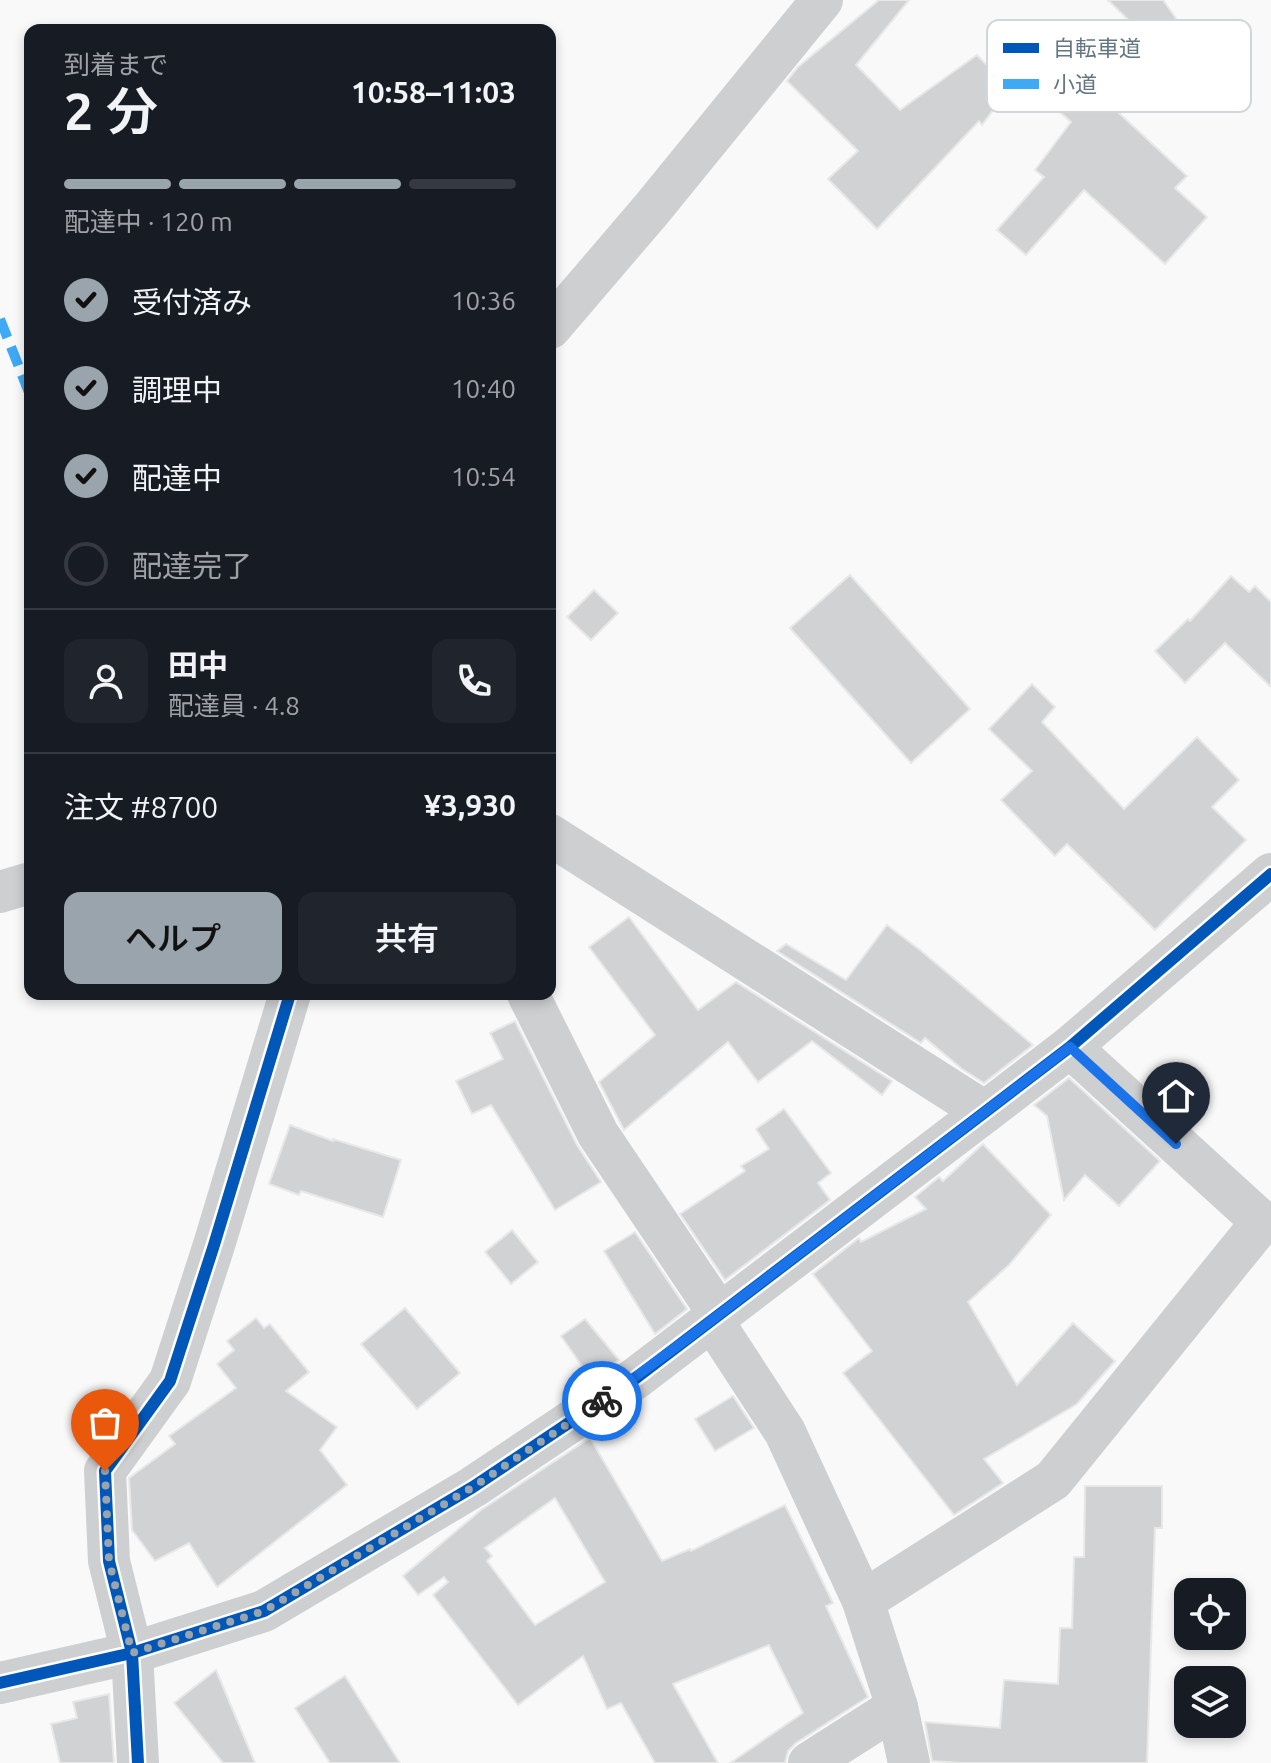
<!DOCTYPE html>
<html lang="ja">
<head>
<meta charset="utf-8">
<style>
	:root { --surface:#171b24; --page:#20242c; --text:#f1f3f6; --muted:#9ea1a6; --line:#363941; --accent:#99a4ac }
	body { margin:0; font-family:Ubuntu,"Noto Sans JP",sans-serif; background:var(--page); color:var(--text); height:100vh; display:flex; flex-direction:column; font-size:30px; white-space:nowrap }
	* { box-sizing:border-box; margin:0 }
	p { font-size:26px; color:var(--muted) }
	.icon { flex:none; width:44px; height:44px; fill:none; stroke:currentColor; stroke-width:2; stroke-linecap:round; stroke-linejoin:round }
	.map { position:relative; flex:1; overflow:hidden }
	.panel { position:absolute; left:24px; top:24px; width:532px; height:976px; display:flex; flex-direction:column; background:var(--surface); border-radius:16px; box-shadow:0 4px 12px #0003 }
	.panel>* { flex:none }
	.tools { position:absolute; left:1174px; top:1578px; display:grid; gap:16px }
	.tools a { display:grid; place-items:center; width:72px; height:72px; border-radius:16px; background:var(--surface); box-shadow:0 4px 12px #0003; font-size:40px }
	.pin { position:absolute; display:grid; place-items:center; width:68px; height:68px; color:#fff; margin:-82px -34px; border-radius:50% 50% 50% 0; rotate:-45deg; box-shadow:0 0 8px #0007 }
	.pin .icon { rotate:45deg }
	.courier { position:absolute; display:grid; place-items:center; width:80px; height:80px; margin:-40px; border:6px solid #1a73e8; border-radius:50%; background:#fff; color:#222; box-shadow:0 2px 10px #0007 }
	.overview em { font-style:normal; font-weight:600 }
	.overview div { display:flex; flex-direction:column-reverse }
	.overview { display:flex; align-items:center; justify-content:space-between; height:136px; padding:0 40px }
	h1 { font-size:52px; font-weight:600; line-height:60px }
	.bar { display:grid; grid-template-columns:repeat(4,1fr); gap:12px 8px; align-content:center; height:96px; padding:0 40px }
	.bar i { height:10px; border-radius:6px; background:var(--line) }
	.bar .on { background:var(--accent) }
	.bar p { grid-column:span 4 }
	.line { display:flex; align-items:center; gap:20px; padding:0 40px; border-top:2px solid var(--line) }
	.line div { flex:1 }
	.round { display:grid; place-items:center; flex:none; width:84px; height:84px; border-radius:16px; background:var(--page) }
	ol { padding:0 40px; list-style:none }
	li { display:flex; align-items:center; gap:24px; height:88px }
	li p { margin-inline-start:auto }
	li .icon { padding:8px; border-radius:50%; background:var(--accent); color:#111; stroke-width:4 }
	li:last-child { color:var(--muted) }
	li i { width:44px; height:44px; border:4px solid var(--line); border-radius:50% }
	.action { display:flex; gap:16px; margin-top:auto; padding:16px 40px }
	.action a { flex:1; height:92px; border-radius:16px; background:var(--accent); color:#111; font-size:32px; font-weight:600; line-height:92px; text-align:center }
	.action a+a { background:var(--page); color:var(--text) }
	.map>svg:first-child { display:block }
	.building { fill:#d0d2d3; stroke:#e8e8e8; stroke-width:2; fill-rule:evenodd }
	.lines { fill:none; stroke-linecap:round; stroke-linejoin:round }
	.minor { stroke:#cecfd0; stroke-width:42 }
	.quiet { stroke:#3fa9f5; stroke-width:10; stroke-dasharray:20 10; stroke-linecap:butt }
	.cycleway-casing { stroke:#fff; stroke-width:17 }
	.cycleway { stroke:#0057b8; stroke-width:12 }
	.done { stroke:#99a4ac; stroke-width:8; stroke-dasharray:0 14.4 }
	.route { stroke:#1a73e8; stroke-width:10 }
	.key { fill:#fff; stroke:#d1d6da; stroke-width:2 }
	.key-label { font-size:22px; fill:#657683 }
</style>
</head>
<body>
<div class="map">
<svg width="1271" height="1763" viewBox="0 0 1271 1763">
	<rect width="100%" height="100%" fill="#f9f9f9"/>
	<g class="building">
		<path d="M 879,0 L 909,0 L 856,65 L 900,110 L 977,55 L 1009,88 L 982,125 L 979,121 L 877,229 L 828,179 L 858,151 L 787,81 L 798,67 Z"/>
		<path d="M 1108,0 L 1163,0 L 1232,98 L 1219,108 Z"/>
		<path d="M 1080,77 L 1187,176 L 1175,188 L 1207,217 L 1165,264 L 1084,190 L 1026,255 L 997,230 L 1044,177 L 1035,170 L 1071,122 L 1053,106 Z"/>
		<path d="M 850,575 L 970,709 L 911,763 L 790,628 Z"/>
		<path d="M 1231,576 L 1249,592 L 1255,586 L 1271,602 L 1271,687 L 1225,643 L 1185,683 L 1155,651 L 1188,619 L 1190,621 Z"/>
		<path d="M 594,590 L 618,613 L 591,640 L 567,617 Z"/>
		<path d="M 1032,684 L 1055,707 L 1042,722 L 1124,809 L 1197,737 L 1239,780 L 1212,807 L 1246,840 L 1155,930 L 1067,844 L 1055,856 L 1001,800 L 1032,771 L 989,729 Z"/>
		<path d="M 629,917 L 698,1010 L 736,982 L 892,1081 L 882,1095 L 812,1041 L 758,1082 L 728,1042 L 624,1130 L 599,1082 L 655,1035 L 589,947 Z"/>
		<path d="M 887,925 L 920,950 L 1033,1045 L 984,1083 L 962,1069 L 925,1038 L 921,1043 L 777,951 L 786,944 L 846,980 Z"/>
		<path d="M 515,1021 L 577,1145 L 601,1182 L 555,1210 L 491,1105 L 472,1114 L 456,1081 L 503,1059 L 490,1033 Z"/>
		<path d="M 1069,1078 L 1160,1161 L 1119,1206 L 1085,1175 L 1064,1200 L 1047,1116 L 1034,1105 Z"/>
		<path d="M 784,1109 L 831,1173 L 818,1183 L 830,1200 L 725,1280 L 680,1214 L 745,1171 L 741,1166 L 769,1149 L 756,1129 Z"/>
		<path d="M 290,1125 L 333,1141 L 333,1139 L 401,1160 L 383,1217 L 301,1191 L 299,1195 L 269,1184 Z"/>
		<path d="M 983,1144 L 1051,1215 L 1009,1265 L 968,1302 L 1017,1385 L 1073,1323 L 1115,1361 L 1077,1404 L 984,1459 L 1003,1483 L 954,1515 L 843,1373 L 872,1351 L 813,1274 L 859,1238 L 861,1242 L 926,1209 L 915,1197 L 939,1177 L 943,1181 Z"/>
		<path d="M 512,1230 L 538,1262 L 511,1284 L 485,1252 Z"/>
		<path d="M 635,1232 L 687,1309 L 655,1334 L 604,1251 Z"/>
		<path d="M 405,1308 L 460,1373 L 417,1409 L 361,1344 Z"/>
		<path d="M 256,1318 L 264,1328 L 270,1324 L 309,1372 L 286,1391 L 337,1427 L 320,1450 L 347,1485 L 217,1587 L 189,1543 L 155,1561 L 132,1530 L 129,1478 L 175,1444 L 169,1436 L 236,1388 L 217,1364 L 234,1350 L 227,1341 Z"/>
		<path d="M 585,1319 L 619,1360 L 591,1379 L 561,1336 Z"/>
		<path d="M 733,1396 L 754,1428 L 715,1451 L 695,1419 Z"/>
		<path d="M 590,1438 L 662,1561 L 690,1549 L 691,1551 L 785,1505 L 833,1603 L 826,1606 L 868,1697 L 796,1743 L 788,1751 L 785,1763 L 730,1763 L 803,1713 L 769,1645 L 673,1684 L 718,1763 L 655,1763 L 621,1703 L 607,1709 L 583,1656 L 518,1705 L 433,1595 L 448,1582 L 444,1577 L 418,1595 L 403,1576 L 481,1510 ZM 555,1498 L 605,1582 L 535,1625 L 487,1561 L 492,1556 L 485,1548 Z"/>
		<path d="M 1085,1486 L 1162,1486 L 1162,1528 L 1155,1528 L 1147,1763 L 960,1763 L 932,1761 L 925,1722 L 1000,1728 L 1004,1680 L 1058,1684 L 1060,1628 L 1072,1628 L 1074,1557 L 1084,1557 Z"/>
		<path d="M 216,1670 L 255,1763 L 223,1763 L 174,1703 Z"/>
		<path d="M 345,1676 L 400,1763 L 330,1763 L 295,1708 Z"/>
		<path d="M 109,1694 L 114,1763 L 60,1763 L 51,1724 L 77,1718 L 73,1702 Z"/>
	</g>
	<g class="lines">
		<g class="minor">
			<path d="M 550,328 L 651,210 L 822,0"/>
			<path d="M 550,835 L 985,1112"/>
			<path d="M 0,892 L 30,883"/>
			<path d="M 528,994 L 598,1134 L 719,1314"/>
			<path d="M 1070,1047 L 1262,1222 L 1271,1222"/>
			<path d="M 712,1320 L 785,1432 L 863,1601 L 897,1707 L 909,1763"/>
			<path d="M 863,1601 L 1053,1480 L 1262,1222"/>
			<path d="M 0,1683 L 132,1653 L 264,1611 L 473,1487 L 636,1378 L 985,1112 L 1070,1047 L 1271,874"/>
			<path d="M 138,1763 L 132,1653 L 109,1561 L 105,1471 L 170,1381 L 214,1245 L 290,994"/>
			<path d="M 809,1763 L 897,1707"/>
		</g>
		<path class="quiet" d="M 0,319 L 30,395"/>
		<g class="cycleway-casing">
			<g id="cycleway">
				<path d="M 0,1683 L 132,1653 L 264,1611 L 473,1487 L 636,1378 L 985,1112 L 1070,1047 L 1271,874"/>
				<path d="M 138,1763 L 132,1653 L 109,1561 L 105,1471 L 170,1381 L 214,1245 L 290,994"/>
			</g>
		</g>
		<use href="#cycleway" class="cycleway"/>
	</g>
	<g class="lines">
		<path class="done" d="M 105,1471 L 109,1561 L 132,1653 L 264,1611 L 473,1487 L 602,1401"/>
		<path class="route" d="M 602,1401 L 687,1339 L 1070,1047 L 1176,1144"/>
	</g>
	<rect x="987" y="20" width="264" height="92" rx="12" class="key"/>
	<rect x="1003" y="43" width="36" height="10" fill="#0057b8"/>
	<rect x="1003" y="79" width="36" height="10" fill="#3fa9f5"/>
	<g class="key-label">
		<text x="1053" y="56">自転車道</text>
		<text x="1053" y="92">小道</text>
	</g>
</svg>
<div class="tools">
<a><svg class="icon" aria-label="locate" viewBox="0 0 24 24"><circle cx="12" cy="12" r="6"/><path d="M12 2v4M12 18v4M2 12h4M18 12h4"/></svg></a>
<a><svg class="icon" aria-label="layers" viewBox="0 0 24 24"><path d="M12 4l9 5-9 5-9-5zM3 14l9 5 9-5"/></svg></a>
</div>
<div class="pin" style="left:105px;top:1471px;background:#ea580c"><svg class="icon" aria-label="bag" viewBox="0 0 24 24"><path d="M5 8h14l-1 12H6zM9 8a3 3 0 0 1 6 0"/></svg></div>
<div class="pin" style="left:1176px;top:1144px;background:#1f2937"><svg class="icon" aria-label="home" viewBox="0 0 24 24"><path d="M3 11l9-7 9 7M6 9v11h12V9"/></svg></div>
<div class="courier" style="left:602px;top:1401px"><svg class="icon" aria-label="bike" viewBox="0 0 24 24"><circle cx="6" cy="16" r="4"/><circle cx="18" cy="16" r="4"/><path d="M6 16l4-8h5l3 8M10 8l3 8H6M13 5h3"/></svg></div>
<section class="panel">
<div class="overview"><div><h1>2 分</h1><p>到着まで</p></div><em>10:58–11:03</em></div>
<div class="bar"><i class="on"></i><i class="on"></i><i class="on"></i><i></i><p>配達中 · 120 m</p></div>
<ol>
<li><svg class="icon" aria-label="check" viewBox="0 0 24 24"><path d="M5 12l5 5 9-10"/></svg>受付済み<p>10:36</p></li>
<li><svg class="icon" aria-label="check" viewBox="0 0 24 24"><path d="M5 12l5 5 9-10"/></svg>調理中<p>10:40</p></li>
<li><svg class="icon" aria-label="check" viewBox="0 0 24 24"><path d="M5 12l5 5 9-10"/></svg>配達中<p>10:54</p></li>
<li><i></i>配達完了</li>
</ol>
<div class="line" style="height:144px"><a class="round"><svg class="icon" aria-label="person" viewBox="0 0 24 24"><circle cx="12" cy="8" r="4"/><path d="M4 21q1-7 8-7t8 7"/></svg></a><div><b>田中</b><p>配達員 · 4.8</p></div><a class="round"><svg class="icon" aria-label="phone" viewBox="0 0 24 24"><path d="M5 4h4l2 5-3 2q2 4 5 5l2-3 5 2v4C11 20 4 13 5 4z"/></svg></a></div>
<div class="line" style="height:104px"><div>注文 #8700</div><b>¥3,930</b></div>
<div class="action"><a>ヘルプ</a><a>共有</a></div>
</section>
</div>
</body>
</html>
